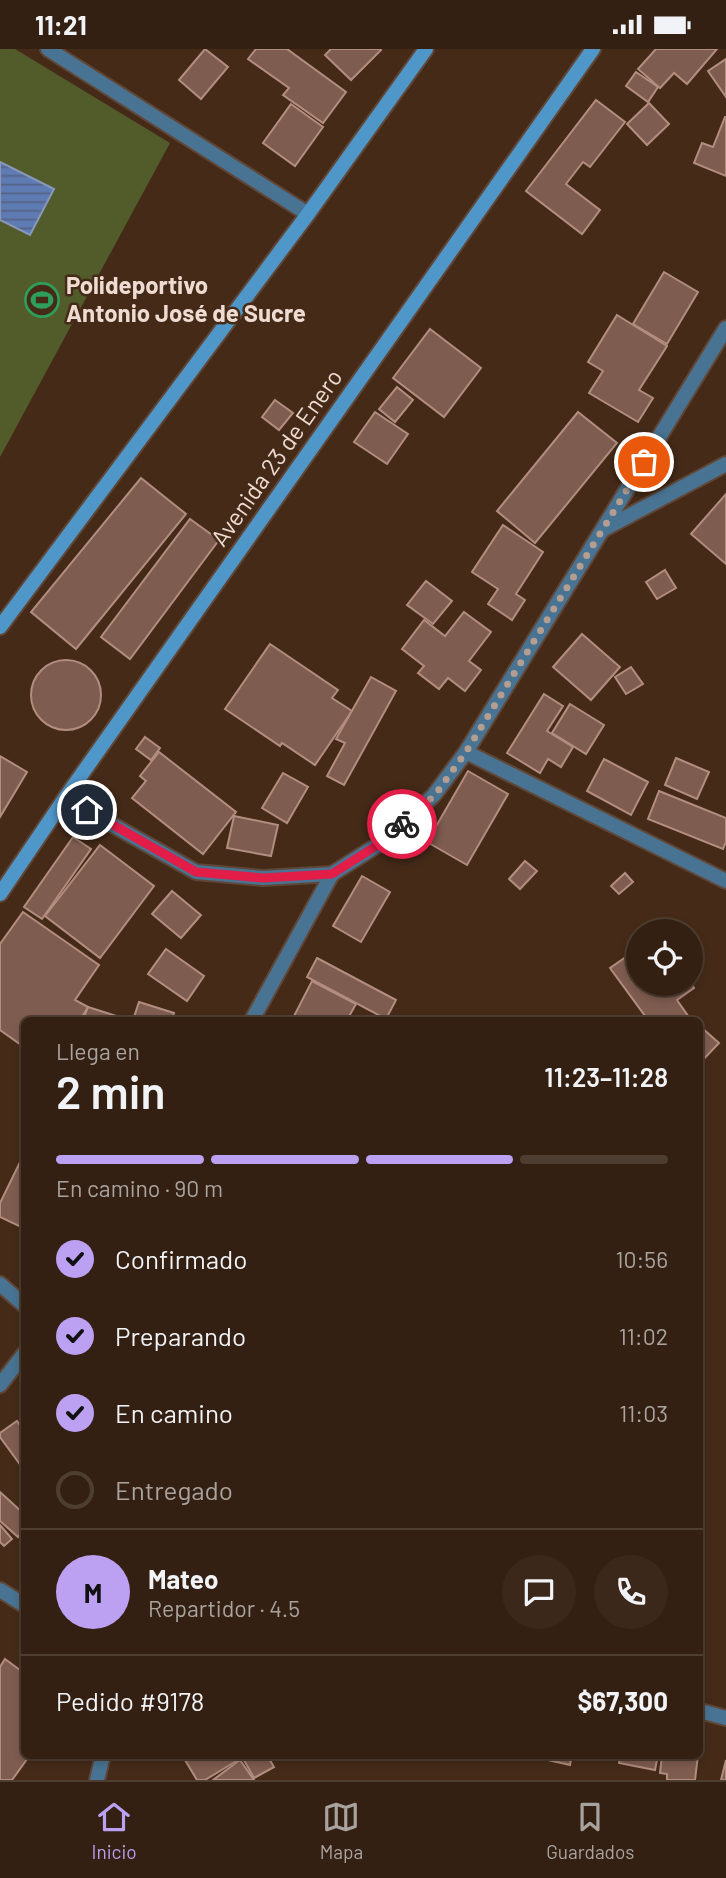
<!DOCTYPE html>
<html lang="es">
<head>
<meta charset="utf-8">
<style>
	:root { --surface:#342012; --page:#3c281b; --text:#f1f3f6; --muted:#a9a39f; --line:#4e3e32; --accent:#bca0f2 }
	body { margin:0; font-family:Barlow,sans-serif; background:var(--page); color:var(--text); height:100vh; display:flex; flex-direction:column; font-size:26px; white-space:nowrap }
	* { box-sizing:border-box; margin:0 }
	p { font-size:23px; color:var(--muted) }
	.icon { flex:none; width:38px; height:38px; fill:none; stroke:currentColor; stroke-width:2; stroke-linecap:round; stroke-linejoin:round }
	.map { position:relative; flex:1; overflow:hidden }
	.details { position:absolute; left:21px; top:968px; width:682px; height:742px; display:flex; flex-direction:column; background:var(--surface); border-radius:10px; box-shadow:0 4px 10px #0003,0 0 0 2px var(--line) }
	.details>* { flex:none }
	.fabs { position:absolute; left:626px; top:870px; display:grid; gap:14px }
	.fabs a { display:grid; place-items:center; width:77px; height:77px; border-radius:50%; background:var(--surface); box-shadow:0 4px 10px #0003,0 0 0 2px var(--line); font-size:35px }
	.pin { position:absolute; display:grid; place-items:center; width:60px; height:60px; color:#fff; margin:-30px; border:4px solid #fff; border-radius:50%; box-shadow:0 2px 7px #0007 }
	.courier { position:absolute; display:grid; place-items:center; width:70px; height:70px; margin:-35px; border:5px solid #e11d48; border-radius:50%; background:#fff; color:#222; box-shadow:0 2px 9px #0007 }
	.head em { font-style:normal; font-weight:600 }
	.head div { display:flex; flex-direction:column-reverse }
	.head { display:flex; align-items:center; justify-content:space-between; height:119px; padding:0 35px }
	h1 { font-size:46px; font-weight:600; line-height:52px }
	.bar { display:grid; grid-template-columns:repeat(4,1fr); gap:10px 7px; align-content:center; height:84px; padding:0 35px }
	.bar i { height:9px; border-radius:5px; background:var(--line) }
	.bar .active { background:var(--accent) }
	.bar p { grid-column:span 4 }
	.line { display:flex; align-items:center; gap:18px; padding:0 35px; border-top:2px solid var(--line) }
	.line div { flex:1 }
	.round { display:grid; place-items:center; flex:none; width:74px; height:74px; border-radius:37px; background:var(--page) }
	ol { padding:0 35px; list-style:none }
	li { display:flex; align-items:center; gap:21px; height:77px }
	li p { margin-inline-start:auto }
	li .icon { padding:7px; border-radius:50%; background:var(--accent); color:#111; stroke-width:4 }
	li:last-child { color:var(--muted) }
	li i { width:38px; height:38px; border:4px solid var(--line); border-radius:50% }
	.status { display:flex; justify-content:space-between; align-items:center; height:49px; padding:0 35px; background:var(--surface); direction:ltr }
	.status svg { height:19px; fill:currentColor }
	.tab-bar { display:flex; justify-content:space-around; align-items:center; height:98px; border-top:2px solid var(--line); background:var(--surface); font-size:19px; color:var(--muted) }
	.tab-bar a { display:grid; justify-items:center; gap:4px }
	.tab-bar .active { color:var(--accent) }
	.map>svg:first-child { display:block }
	.green { fill:#525c2b }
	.water { fill:url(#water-rules); stroke:#8a98bc; stroke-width:2 }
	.building { fill:#7f5c50; stroke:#b28d80; stroke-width:2 }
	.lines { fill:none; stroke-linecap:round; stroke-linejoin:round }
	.street-casing { stroke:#604636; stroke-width:18 }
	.secondary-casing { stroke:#604636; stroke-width:18 }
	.street { stroke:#487392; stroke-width:14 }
	.secondary { stroke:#5097c9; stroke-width:14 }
	.done { stroke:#b39e91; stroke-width:7; stroke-dasharray:0 12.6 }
	.route { stroke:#e11d48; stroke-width:9 }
	.labels { text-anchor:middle; stroke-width:5; stroke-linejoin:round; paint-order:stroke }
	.poi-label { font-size:24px; font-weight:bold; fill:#eedcd2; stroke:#452a18; text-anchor:start }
	.street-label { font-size:24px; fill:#eedcd2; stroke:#452a18 }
</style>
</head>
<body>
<div class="status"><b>11:21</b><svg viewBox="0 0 49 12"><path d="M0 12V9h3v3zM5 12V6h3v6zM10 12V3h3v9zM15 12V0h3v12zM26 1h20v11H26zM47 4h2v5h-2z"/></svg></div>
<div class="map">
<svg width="726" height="1731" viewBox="0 0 726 1731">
	<defs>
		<pattern id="water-rules" width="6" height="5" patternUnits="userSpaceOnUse" patternTransform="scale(1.75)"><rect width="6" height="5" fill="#5f7bb3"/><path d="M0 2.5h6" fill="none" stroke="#556485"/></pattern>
	</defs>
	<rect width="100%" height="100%" fill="#452a18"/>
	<path class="green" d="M 0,0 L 15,0 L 170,94 L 0,408 Z"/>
	<path class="water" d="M 0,113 L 54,140 L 30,186 L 0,171 Z"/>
	<g class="building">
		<path d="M 205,0 L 228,18 L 201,50 L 179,31 Z"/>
		<path d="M 256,0 L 287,0 L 346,43 L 323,74 L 283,46 L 289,39 L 248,10 Z"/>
		<path d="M 331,0 L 380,0 L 381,1 L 351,31 L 325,6 Z"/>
		<path d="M 656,0 L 717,0 L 687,35 L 674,24 L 660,39 L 638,20 Z"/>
		<path d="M 726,10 L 726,48 L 708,22 Z"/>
		<path d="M 636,23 L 658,38 L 648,53 L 626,37 Z"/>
		<path d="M 596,51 L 625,73 L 590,118 L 583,113 L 566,135 L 600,161 L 582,185 L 526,142 Z"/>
		<path d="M 649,54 L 669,75 L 647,96 L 627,75 Z"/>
		<path d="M 291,55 L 323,78 L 295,117 L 263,94 Z"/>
		<path d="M 725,68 L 726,68 L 726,127 L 694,114 L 702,94 L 713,98 Z"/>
		<path d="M 664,223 L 698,243 L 667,295 L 633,275 Z"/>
		<path d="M 617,266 L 667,297 L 639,341 L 653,349 L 638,373 L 589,344 L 603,322 L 588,313 Z"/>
		<path d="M 430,280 L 481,319 L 444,368 L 393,329 Z"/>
		<path d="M 397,338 L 413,351 L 395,373 L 379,360 Z"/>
		<path d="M 275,351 L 293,364 L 279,381 L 262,368 Z"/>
		<path d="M 375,363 L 408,385 L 387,415 L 354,393 Z"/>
		<path d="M 578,363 L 617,394 L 535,494 L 497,462 Z"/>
		<path d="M 141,429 L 186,465 L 76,600 L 31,563 Z"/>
		<path d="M 726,445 L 726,515 L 691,485 Z"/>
		<path d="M 190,470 L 219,491 L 130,610 L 101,588 Z"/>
		<path d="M 503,476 L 543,503 L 516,545 L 525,551 L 512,571 L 488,555 L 498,540 L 472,523 Z"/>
		<path d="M 665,521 L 676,539 L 657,550 L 646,533 Z"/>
		<path d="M 426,532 L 452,552 L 433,575 L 407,556 Z"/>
		<path d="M 464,563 L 491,583 L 469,612 L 481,621 L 465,642 L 448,629 L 439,640 L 418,624 L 424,617 L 402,600 L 424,571 L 445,587 Z"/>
		<path d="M 582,585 L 620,618 L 591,651 L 553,618 Z"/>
		<path d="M 270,595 L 338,641 L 332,649 L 352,662 L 315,716 L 282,694 L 280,697 L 225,660 Z"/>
		<circle cx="66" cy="646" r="35"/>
		<path d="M 631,618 L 643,635 L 626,645 L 615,628 Z"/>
		<path d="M 371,628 L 396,642 L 344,736 L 327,727 L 345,694 L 336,690 Z"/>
		<path d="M 544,645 L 563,657 L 547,682 L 573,698 L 561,718 L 548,710 L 540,724 L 507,704 Z"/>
		<path d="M 570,655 L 604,676 L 586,705 L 552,684 Z"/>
		<path d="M 145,688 L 160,699 L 151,711 L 136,700 Z"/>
		<path d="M 159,703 L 236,763 L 203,805 L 132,749 L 146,732 L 140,727 Z"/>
		<path d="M 0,707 L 27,723 L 0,768 Z"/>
		<path d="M 676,709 L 709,723 L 697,750 L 665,736 Z"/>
		<path d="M 604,710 L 648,733 L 631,766 L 587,742 Z"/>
		<path d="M 468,722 L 508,745 L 467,816 L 427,793 Z"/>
		<path d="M 283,724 L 308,738 L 287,774 L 262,759 Z"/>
		<path d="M 659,742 L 726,769 L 726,793 L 723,800 L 648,770 Z"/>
		<path d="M 234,767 L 278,776 L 271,807 L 227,799 Z"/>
		<path d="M 73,788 L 91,800 L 42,870 L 24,858 Z"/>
		<path d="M 100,796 L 154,837 L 100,909 L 45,867 Z"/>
		<path d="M 525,812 L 537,822 L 520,840 L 509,830 Z"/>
		<path d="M 625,824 L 633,833 L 619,845 L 611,837 Z"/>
		<path d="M 362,827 L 390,843 L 361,893 L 333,877 Z"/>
		<path d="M 172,842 L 201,866 L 181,889 L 152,865 Z"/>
		<path d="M 23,863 L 99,916 L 75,951 L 88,958 L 80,971 L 24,971 L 24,998 L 0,981 L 0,895 Z"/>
		<path d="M 639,899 L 639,934 L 691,934 L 694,939 L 677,951 L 691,971 L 648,971 L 610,919 Z"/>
		<path d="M 166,900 L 204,927 L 187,952 L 148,925 Z"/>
		<path d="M 317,909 L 396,951 L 386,970 L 307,928 Z"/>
		<path d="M 312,932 L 356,955 L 347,971 L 292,971 Z"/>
		<path d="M 139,953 L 174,964 L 172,971 L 133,971 Z"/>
		<path d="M 88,958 L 129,971 L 83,971 Z"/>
		<path d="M 701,978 L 719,994 L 700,1014 L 700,979 Z"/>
		<path d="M 24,1105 L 24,1171 L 21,1178 L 0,1168 L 0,1154 Z"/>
		<path d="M 17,1372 L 24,1382 L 24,1421 L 0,1388 L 0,1384 Z"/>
		<path d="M 0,1443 L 24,1465 L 24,1481 L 18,1488 L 0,1472 Z"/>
		<path d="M 0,1476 L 12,1490 L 4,1497 L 0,1493 Z"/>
		<path d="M 5,1610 L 24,1624 L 24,1706 L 30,1706 L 12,1731 L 0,1731 L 0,1618 Z"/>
		<path d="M 182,1706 L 235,1706 L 238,1711 L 205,1731 L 197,1731 Z"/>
		<path d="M 241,1706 L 267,1706 L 274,1718 L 254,1729 Z"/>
		<path d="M 526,1706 L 572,1706 L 570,1716 Z"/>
		<path d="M 620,1706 L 658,1706 L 655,1721 L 619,1714 Z"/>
		<path d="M 662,1706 L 698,1706 L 695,1731 L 667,1731 L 667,1725 L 660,1724 Z"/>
		<path d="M 240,1711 L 254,1731 L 213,1731 Z"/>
		<path d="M 726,1711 L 726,1731 L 721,1731 Z"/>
	</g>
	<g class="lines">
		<g class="street-casing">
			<g id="street">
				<path d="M 48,0 L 308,165"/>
				<path d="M 604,480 L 726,415"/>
				<path d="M 466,703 L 726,832"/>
				<path d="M 65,749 L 196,823 L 263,829 L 332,825 L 387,790 L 434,746 L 466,703 L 726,279"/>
				<path d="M 252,971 L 332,825"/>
				<path d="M 0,1235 L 24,1256"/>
				<path d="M 0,1336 L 24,1305"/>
				<path d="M 0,1541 L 24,1556"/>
				<path d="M 700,1662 L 726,1669"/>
				<path d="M 97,1731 L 103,1706"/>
			</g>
		</g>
		<g class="secondary-casing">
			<g id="secondary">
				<path d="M 0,578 L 308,165 L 426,0"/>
				<path d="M 0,845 L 65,749 L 593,0"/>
			</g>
		</g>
		<use href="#street" class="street"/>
		<use href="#secondary" class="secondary"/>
	</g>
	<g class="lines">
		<path class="done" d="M 402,775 L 435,746 L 466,703 L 644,413"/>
		<path class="route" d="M 87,761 L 196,823 L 263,829 L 332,825 L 387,790 L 402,775"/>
	</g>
	<defs>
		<g id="stadium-ring" transform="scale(1.75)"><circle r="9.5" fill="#452a18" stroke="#2e9e5b" stroke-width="1.5"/><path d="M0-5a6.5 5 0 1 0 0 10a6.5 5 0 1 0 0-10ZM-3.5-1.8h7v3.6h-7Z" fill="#2e9e5b"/></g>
	</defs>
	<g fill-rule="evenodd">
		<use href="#stadium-ring" x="42" y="251"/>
	</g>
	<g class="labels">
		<g class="poi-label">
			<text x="66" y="245">Polideportivo<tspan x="66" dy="28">Antonio José de Sucre</tspan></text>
		</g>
		<g class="street-label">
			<text transform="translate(277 409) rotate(-55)" y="8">Avenida 23 de Enero</text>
		</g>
	</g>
</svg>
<div class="fabs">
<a><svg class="icon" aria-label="locate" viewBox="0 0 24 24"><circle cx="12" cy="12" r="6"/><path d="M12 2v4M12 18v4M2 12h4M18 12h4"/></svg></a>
</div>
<div class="pin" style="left:644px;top:413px;background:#ea580c"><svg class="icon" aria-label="bag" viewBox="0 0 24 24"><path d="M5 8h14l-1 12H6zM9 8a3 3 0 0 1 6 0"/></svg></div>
<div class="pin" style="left:87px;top:761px;background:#1f2937"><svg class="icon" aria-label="home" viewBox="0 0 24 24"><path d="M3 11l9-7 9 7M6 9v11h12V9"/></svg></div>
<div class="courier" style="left:402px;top:775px"><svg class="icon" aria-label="bike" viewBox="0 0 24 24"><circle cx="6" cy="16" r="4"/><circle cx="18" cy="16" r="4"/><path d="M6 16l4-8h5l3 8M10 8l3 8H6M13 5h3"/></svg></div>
<section class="details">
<div class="head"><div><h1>2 min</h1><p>Llega en</p></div><em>11:23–11:28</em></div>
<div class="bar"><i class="active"></i><i class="active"></i><i class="active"></i><i></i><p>En camino · 90 m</p></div>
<ol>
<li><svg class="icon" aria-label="check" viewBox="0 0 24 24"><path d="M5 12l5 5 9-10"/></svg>Confirmado<p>10:56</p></li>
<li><svg class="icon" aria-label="check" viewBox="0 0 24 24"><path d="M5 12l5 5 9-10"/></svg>Preparando<p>11:02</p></li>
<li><svg class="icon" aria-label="check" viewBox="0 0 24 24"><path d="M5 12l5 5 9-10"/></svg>En camino<p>11:03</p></li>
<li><i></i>Entregado</li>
</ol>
<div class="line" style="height:126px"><b class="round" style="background:var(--accent);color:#111">M</b><div><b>Mateo</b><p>Repartidor · 4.5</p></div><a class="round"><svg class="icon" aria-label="chat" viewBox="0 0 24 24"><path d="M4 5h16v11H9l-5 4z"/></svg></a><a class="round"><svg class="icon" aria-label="phone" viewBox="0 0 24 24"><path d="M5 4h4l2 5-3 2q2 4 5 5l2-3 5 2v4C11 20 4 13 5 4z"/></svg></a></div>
<div class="line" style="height:91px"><div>Pedido #9178</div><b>$67,300</b></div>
</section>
</div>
<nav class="tab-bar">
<a class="active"><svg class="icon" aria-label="home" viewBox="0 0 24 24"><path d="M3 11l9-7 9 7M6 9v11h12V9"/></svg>Inicio</a>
<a><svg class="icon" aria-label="map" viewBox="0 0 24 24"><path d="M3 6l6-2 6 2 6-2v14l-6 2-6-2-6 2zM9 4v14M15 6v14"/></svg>Mapa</a>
<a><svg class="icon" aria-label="saved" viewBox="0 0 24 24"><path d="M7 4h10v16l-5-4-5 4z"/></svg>Guardados</a>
</nav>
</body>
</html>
